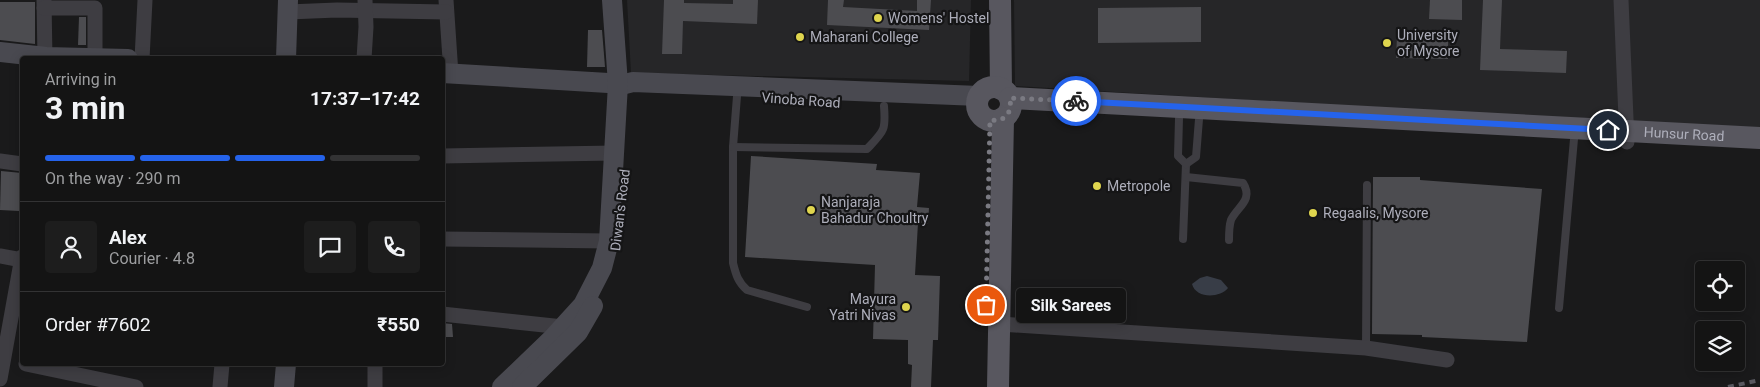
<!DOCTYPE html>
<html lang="en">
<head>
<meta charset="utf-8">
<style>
	:root { --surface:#141414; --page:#1d1d1d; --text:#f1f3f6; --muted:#9d9ea0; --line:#333334; --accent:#2563eb }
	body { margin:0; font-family:Roboto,sans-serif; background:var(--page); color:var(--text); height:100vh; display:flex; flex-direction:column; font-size:19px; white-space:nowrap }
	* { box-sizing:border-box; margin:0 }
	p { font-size:16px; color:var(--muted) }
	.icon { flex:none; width:28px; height:28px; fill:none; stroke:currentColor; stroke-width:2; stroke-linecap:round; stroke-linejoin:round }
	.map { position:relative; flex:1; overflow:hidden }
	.sheet { position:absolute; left:20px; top:56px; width:425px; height:310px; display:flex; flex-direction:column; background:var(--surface); border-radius:5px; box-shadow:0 2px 12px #0003,0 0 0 1px var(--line) }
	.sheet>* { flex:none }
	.controls { position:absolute; left:1695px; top:261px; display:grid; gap:10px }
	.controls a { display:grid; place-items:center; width:50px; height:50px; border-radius:5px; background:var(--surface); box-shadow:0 2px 12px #0003,0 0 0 1px var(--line); font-size:25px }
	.pin { position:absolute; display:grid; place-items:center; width:42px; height:42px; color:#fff; margin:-21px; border:2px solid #fff; border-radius:50%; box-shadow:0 1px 5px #0007 }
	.courier { position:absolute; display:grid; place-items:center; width:50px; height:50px; margin:-25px; border:4px solid #2563eb; border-radius:50%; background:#fff; color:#222; box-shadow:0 1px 6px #0007 }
	.bubble { position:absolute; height:35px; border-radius:5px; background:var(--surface); box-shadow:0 2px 12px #0003,0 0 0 1px var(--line); font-size:16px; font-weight:700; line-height:35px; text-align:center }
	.summary em { font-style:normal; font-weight:700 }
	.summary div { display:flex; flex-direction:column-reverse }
	.summary { display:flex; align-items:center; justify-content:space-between; height:85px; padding:0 25px }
	h1 { font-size:32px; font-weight:700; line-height:38px }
	.bar { display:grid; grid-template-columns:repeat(4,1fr); gap:8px 5px; align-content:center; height:60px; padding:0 25px }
	.bar i { height:6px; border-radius:4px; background:var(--line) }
	.bar .on { background:var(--accent) }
	.bar p { grid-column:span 4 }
	.line { display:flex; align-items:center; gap:12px; padding:0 25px; border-top:1px solid var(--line) }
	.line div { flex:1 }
	.round { display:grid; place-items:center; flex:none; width:52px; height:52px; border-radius:5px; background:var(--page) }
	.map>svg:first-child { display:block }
	.built { fill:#262628 }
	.water { fill:#383d47 }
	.building { fill:#4c4c50 }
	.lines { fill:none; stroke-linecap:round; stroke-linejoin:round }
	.lane { stroke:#3e3d42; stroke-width:8 }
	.street { stroke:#3e3d42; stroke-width:15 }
	.secondary { stroke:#494950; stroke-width:20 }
	.primary { stroke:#58575f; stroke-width:22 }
	.rail { stroke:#58585f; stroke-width:4; stroke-dasharray:6 5; stroke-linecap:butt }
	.done { stroke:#7a7a82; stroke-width:5; stroke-dasharray:0 9 }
	.route { stroke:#2563eb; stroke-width:6 }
	.poi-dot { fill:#dfd54e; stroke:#151516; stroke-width:2 }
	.labels { text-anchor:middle; stroke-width:4.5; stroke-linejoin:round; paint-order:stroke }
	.poi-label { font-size:14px; fill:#adaeba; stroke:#151516; text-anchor:start }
	.street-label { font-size:14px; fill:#adaeba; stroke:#151516 }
</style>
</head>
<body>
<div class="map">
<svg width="1760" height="387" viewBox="0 0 1760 387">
	<rect width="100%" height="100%" fill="#1a1a1b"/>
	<g class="built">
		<path d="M 627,0 L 971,0 L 969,81 L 631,73 Z"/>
		<path d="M 1014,0 L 1760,0 L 1760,131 L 1015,86 Z"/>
	</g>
	<path class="water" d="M 1207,276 L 1221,280 L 1228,288 C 1220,298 1196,299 1192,284 L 1200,278 Z"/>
	<g class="building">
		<path d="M 664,0 L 684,0 L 684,3 L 733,4 L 733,0 L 758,0 L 757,24 L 683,21 L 682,54 L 662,54 Z"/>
		<path d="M 828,0 L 844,0 L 843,7 L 917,11 L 917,0 L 931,0 L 929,30 L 827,25 Z"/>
		<path d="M 1430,0 L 1462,0 L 1462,20 L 1429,19 Z"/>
		<path d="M 1483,0 L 1502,0 L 1500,49 L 1567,51 L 1566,73 L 1480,70 Z"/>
		<path d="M 0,2 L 35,2 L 35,44 L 0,40 Z"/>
		<path d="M 1201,7 L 1201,42 L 1098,43 L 1098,8 Z"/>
		<path d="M 79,17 L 86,17 L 86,45 L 78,45 Z"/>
		<path d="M 588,30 L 602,30 L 605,67 L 587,67 Z"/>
		<path d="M 1397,37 L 1448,38 L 1448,59 L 1396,58 Z"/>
		<path d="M 751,156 L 877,164 L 876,170 L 920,173 L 917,207 L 929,208 L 928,224 L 918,223 L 915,275 L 940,276 L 938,340 L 933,340 L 931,387 L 911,387 L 912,365 L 908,364 L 908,340 L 873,339 L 875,265 L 745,257 Z"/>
		<path d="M 1,171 L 22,173 L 19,211 L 0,210 Z"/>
		<path d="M 1373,177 L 1420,177 L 1420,180 L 1542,189 L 1527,342 L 1422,337 L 1422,335 L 1372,334 Z"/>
		<path d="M 442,323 L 452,324 L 453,337 L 442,337 Z"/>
	</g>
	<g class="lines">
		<g class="lane">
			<path d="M 737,96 L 733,147 L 733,263 C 736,275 738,282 747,290 L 807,307"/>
			<path d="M 1179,118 L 1178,156 L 1186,164 L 1183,239"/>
			<path d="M 733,147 L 867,149 C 884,131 886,131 884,106"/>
			<path d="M 1186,164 L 1196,157 L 1199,119"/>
			<path d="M 1186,177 L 1243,183 C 1254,200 1237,207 1231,220 C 1229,226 1229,234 1229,240"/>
			<path d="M 1559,308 L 1574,139"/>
			<path d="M 1366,348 L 1367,185"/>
		</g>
		<g class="street">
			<path d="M 44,0 L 45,59"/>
			<path d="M 446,0 L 451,74"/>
			<path d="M 1621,0 L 1627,142"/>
			<path d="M 44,8 L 95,8 L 95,58"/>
			<path d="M 288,12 L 337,10 L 446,12"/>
			<path d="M 142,59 L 145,0"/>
			<path d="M 364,59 L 366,27 L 365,0"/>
			<path d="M 442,156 L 615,153"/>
			<path d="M 0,161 L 22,164"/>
			<path d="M 442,239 L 609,241"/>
			<path d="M 0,256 L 22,260"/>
			<path d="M 442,314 L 563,327"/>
			<path d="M 1000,324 L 1366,348 L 1447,360"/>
			<path d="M 26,364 L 136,387"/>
			<path d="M 0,379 L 22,257"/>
			<path d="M 220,387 L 222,364"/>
			<path d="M 375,387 L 375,364"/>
		</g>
		<g class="secondary">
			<path d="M 0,52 L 46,57 L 128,59"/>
			<path d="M 286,59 L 288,0"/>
			<path d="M 442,73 L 625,84 L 633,82 L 979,96"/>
			<path d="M 284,387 L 286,364"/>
			<path d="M 502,387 L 552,339 L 583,305 L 602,268 L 609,241 L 618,84 L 612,0"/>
			<path d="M 522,387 L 578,332 L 593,306"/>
		</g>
		<g class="primary">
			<path d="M 1000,0 L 1001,89"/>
			<circle cx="994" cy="104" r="17"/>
			<path id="s1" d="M 1010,98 L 1760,138"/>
			<path d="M 998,387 L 1003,118"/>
		</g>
		<path class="rail" d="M 1728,387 L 1760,380"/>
	</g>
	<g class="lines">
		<path class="done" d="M 986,305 L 990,120 C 1006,122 1012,113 1010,98 L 1076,101"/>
		<path class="route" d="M 1076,101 L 1608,130"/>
	</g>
	<g class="poi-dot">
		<circle cx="878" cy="18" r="5"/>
		<circle cx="800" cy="37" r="5"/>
		<circle cx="1387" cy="43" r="5"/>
		<circle cx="1097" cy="186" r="5"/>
		<circle cx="811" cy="210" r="5"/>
		<circle cx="1313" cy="213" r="5"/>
		<circle cx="906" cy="307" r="5"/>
	</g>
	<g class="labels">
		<g class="poi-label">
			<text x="888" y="23">Womens' Hostel</text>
			<text x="1397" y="40">University<tspan x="1397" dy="16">of Mysore</tspan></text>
			<text x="810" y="42">Maharani College</text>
			<text x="1107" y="191">Metropole</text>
			<text x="821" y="207">Nanjaraja<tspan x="821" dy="16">Bahadur Choultry</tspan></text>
			<text x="1323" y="218">Regaalis, Mysore</text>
			<text x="896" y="304" text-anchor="end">Mayura<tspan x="896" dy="16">Yatri Nivas</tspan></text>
		</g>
		<g class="street-label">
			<text transform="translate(801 100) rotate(4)" y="5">Vinoba Road</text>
			<text dy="5" stroke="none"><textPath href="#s1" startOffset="675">Hunsur Road</textPath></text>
			<text transform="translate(620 210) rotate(-83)" y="5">Diwan's Road</text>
		</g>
	</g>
</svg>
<div class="controls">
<a><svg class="icon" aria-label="locate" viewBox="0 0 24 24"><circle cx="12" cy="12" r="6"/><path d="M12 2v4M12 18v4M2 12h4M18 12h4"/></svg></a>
<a><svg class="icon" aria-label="layers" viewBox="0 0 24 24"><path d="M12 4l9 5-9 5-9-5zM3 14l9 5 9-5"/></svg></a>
</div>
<div class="pin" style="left:986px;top:305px;background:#ea580c"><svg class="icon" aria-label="bag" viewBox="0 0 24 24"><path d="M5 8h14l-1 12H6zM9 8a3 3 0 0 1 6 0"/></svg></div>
<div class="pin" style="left:1608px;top:130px;background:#1f2937"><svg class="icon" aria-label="home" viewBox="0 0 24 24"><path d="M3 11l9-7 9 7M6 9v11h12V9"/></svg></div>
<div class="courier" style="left:1076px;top:101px"><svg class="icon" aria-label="bike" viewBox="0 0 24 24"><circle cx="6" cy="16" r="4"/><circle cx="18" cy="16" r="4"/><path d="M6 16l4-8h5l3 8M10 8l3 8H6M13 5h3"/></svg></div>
<div class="bubble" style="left:1016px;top:288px;width:110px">Silk Sarees</div>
<section class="sheet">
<div class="summary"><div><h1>3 min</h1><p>Arriving in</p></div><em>17:37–17:42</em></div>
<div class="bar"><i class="on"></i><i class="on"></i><i class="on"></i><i></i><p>On the way · 290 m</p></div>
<div class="line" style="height:90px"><a class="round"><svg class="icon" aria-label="person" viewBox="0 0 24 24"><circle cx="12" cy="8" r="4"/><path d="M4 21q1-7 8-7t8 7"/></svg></a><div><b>Alex</b><p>Courier · 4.8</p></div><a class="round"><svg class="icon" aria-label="chat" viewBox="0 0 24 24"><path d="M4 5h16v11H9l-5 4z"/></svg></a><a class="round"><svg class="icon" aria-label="phone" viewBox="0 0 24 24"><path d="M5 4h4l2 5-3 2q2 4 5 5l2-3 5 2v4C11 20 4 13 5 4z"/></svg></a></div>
<div class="line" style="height:65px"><div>Order #7602</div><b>₹550</b></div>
</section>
</div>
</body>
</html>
